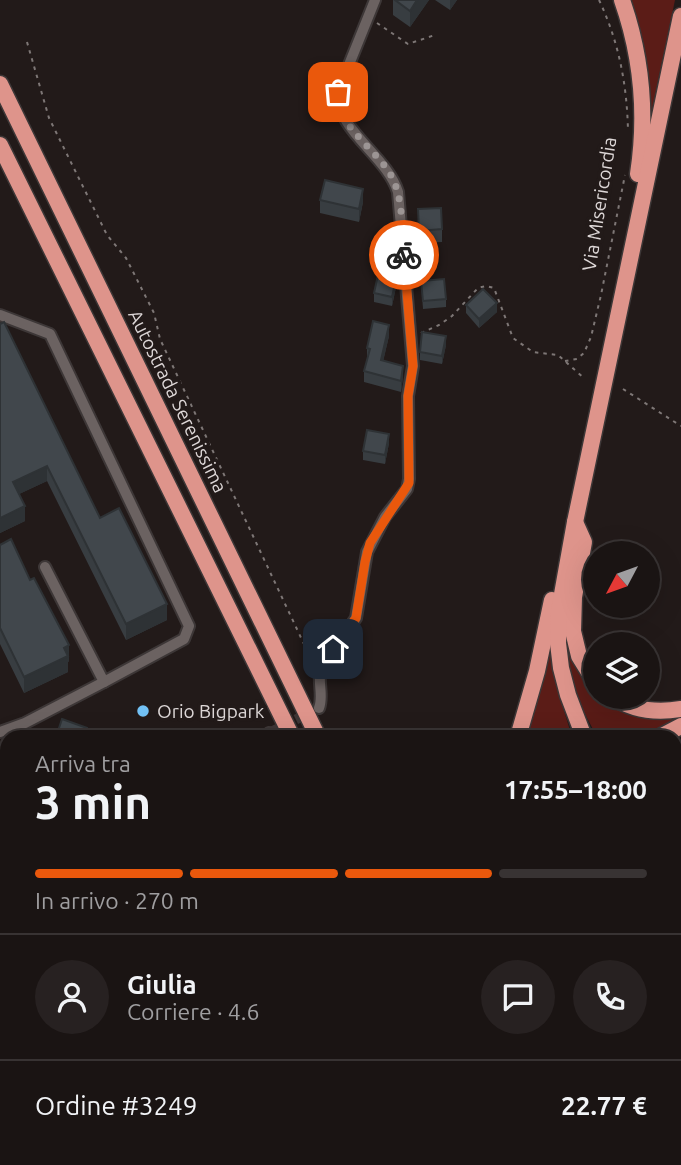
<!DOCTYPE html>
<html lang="it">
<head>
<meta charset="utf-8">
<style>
	:root { --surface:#1a1413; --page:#272121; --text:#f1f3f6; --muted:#9f9ea0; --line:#383333; --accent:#ea580c }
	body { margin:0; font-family:Ubuntu,sans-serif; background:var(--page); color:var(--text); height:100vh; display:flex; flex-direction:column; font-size:26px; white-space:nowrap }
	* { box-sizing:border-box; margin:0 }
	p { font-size:23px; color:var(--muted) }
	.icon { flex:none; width:38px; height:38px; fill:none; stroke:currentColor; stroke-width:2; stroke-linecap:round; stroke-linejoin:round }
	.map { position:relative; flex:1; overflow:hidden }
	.sheet { position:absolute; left:0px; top:730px; width:682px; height:436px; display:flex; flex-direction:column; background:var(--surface); border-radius:21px 21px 0 0; box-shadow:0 7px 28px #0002,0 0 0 2px var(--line) }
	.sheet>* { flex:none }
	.needle { width:46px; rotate:229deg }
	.buttons { position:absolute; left:583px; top:541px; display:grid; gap:14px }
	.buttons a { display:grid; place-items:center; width:77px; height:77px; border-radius:50%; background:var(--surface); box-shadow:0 7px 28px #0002,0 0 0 2px var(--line); font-size:35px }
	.pin { position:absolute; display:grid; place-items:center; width:60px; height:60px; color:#fff; margin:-30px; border-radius:14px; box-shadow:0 4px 10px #0006 }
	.courier { position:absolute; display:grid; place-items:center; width:70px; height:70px; margin:-35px; border:5px solid #ea580c; border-radius:50%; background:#fff; color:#222; box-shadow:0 2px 9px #0007 }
	.overview em { font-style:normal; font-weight:700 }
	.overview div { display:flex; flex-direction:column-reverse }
	.overview { display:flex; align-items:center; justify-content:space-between; height:119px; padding:0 35px }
	h1 { font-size:46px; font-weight:700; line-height:52px }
	.bar { display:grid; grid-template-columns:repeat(4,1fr); gap:10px 7px; align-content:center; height:84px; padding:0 35px }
	.bar i { height:9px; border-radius:5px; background:var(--line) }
	.bar .selected { background:var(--accent) }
	.bar p { grid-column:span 4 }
	.line { display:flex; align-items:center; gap:18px; padding:0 35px; border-top:2px solid var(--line) }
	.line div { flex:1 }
	.round { display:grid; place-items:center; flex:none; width:74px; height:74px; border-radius:37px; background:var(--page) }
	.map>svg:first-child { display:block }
	.green { fill:#5b1c17 }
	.forest { fill:#7e3b34 }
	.water { fill:#79362f; stroke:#976661; stroke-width:2 }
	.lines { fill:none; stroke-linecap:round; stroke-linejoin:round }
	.stream { stroke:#976661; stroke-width:3.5 }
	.minor-tunnel { stroke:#3e3636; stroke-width:10; stroke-dasharray:10 5; stroke-linecap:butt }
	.minor-casing { stroke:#3d3737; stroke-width:14 }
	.highway-casing { stroke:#3d3737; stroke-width:19 }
	.path { stroke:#7e7776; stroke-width:2; stroke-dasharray:3.5 5; stroke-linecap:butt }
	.minor { stroke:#6b6261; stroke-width:10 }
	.highway { stroke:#de948b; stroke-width:16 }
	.wall { fill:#383d41 }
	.shaded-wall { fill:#2e3235 }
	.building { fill:#41474c; stroke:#2e3235; stroke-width:2 }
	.done { stroke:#9c9594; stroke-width:7; stroke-dasharray:0 12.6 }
	.route { stroke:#ea580c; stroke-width:9 }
	.poi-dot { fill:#72c1f5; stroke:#221a19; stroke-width:2.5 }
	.labels { text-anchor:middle; stroke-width:7; stroke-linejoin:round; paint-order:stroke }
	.street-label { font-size:19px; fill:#ddd7d7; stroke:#221a19 }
	.poi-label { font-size:19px; fill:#ddd7d7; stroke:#221a19; text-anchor:start }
</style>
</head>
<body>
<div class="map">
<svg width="681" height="1165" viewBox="0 0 681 1165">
	<rect width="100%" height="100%" fill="#221a19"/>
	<g class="green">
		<path d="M 625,0 L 675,0 L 648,129 Z"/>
		<path d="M 567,632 L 595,690 L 595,696 L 604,697 L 609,700 L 681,716 L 681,718 L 641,737 L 597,737 L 585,714 L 583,714 C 573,687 567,661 567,632 Z"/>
		<path d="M 550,644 L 556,684 L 572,737 L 526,737 Z"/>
	</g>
	<path class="forest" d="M 681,843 L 681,1003 L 676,1003 L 676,852 Z"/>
	<path class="water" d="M 681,1099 L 681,1165 L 626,1165 L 631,1159 L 676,1158 L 676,1100 Z"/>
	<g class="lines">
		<path class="stream" d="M 0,1021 L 7,1017"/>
		<path class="minor-tunnel" d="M 269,733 L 311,712"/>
		<g class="minor-casing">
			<g id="minor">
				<path d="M 0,315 L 50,334 L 189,626 L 184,639 L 104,682"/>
				<path d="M 319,708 C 324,696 317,681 321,668 L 356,618 L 367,552 L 385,517 L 407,489 L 409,479 L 408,396 L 413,366 L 398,192 C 387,156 335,129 338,92 L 375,0"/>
				<path d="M 0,732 L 25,723 L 104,682 L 45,567"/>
				<path d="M 266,737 L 269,733"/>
				<path d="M 0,854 L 7,856"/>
				<path d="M 0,1103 L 7,1099"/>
				<path d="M 338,1165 L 338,1158"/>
			</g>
		</g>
		<g class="highway-casing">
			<g id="highway">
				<path d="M 622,0 C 642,57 647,115 638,174"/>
				<path d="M 0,84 L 318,737"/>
				<path d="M 0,145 L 292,737"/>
				<path d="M 575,522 L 584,542 L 574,597 L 573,631 L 579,656 L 595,682"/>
				<path d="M 612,696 C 633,711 657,713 681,709"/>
				<path d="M 518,737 L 537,671 L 552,600"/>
				<path d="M 584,737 L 568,695 L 561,668 L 558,643 L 559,611 L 575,522 L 681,16"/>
				<path d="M 660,737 L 681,726"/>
				<path d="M 0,1050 L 7,1046"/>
				<path d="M 0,1070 L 7,1066"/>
				<path d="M 500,1158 L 503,1165"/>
				<path d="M 524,1158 L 527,1165"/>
			</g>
		</g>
		<g class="path">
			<path d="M 599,0 C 619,42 627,85 628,131"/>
			<path d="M 377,23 L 408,44 L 435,35"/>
			<path d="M 27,42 L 49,118 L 107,235 L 126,258 L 154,313 L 160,339 L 312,661"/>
			<path d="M 421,333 L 439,325 L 452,316 L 478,288 L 486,286 L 494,288 L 513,338 L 533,352 L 558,355 L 585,379"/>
			<path d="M 565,361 L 577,359 L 584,353 L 591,337 L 601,295 L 625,175"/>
			<path d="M 623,389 L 681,426"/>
			<path d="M 676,942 L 681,936"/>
			<path d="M 122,1165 L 123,1158"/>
			<path d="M 587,1165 L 589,1158"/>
		</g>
		<use href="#minor" class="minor"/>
		<use href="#highway" class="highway"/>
	</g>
	<g class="wall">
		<path d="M 393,0 L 429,0 L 410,27 L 393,15 Z"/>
		<path d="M 435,0 L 457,0 L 450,10 Z"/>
		<path d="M 320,200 L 363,202 L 359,222 L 320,213 Z"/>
		<path d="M 418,209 L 442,229 L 442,242 L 419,243 Z"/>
		<path d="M 421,281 L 446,299 L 446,307 L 423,309 Z"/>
		<path d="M 396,287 L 392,306 L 374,302 L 374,293 Z"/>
		<path d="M 466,305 L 497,312 L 479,328 L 466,313 Z"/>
		<path d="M 0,324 L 100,518 L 167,620 L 126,640 L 47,481 L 19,494 L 25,521 L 0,533 Z"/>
		<path d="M 389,336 L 383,361 L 403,377 L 401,392 L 364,382 L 364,371 L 367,359 L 367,348 Z"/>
		<path d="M 446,345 L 442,364 L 420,360 L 420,352 Z"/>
		<path d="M 389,443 L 385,464 L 363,460 L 363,451 Z"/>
		<path d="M 0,545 L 69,661 L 68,662 L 68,672 L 24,693 L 0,644 Z"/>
	</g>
	<g class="shaded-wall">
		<path d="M 417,0 L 429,0 L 410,27 L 410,11 Z"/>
		<path d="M 450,0 L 457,0 L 450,10 Z"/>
		<path d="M 363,189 L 363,202 L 359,222 L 359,209 Z"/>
		<path d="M 396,279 L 396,287 L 392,306 L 392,297 Z"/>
		<path d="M 497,303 L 497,312 L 479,328 L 479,319 Z"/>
		<path d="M 389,325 L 389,336 L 381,371 L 381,360 Z"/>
		<path d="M 446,336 L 446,345 L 442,364 L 442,356 Z"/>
		<path d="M 403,366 L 403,377 L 401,392 L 401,381 Z"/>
		<path d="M 389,434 L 389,443 L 385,464 L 385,455 Z"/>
		<path d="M 47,466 L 47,481 L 13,497 L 13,482 Z"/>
		<path d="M 25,506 L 25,521 L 0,533 L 0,518 Z"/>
		<path d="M 167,604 L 167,620 L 126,640 L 126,624 Z"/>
		<path d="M 69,645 L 69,661 L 68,662 L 68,672 L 24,693 L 24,677 L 64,648 Z"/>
	</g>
	<g class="building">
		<path d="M 395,0 L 417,0 L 410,11 Z"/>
		<path d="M 325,180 L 363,189 L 359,209 L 320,200 Z"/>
		<path d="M 441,208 L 442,229 L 419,231 L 418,209 Z"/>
		<path d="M 378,275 L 396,279 L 392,297 L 374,293 Z"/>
		<path d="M 444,279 L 446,299 L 423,301 L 421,281 Z"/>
		<path d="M 483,289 L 497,303 L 479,319 L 466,305 Z"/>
		<path d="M 373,321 L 389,325 L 381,360 L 403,366 L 401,381 L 364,371 L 370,349 L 367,348 Z"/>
		<path d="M 4,322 L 100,518 L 119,508 L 167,604 L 126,624 L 47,466 L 13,482 L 25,506 L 0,518 L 0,324 Z"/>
		<path d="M 422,332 L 446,336 L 442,356 L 420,352 Z"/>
		<path d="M 367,430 L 389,434 L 385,455 L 363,451 Z"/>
		<path d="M 11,539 L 30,580 L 34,578 L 69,645 L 64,648 L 68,656 L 24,677 L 0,628 L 0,545 Z"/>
		<path d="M 62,719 L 87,728 L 85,737 L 56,737 Z"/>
	</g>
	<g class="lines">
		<path class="done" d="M 338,92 C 336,130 383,151 395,184 C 403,205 402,233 404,255"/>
		<path class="route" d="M 333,649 L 356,618 L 365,562 L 370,543 L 409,483 L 408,396 L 413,366 L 404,255"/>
	</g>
	<circle class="poi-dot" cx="143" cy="711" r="7"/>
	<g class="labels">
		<g class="street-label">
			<text transform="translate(599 204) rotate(-81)" y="7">Via Misericordia</text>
			<text transform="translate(178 401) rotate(64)" y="7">Autostrada Serenissima</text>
		</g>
		<g class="poi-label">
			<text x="157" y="718">Orio Bigpark</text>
		</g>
	</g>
</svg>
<div class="buttons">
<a><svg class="needle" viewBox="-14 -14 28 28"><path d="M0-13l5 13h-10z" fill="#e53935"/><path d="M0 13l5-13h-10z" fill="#9f9ea0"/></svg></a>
<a><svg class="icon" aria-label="layers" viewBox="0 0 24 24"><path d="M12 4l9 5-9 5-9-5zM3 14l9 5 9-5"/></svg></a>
</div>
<div class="pin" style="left:338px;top:92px;background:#ea580c"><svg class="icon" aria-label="bag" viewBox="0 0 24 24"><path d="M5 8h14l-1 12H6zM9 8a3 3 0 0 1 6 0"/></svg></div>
<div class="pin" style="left:333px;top:649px;background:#1f2937"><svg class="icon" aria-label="home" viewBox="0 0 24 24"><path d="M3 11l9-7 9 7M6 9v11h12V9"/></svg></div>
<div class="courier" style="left:404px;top:255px"><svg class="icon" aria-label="bike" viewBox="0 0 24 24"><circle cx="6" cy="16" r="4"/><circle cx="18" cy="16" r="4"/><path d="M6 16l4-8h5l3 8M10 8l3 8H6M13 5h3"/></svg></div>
<section class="sheet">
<div class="overview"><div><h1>3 min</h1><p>Arriva tra</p></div><em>17:55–18:00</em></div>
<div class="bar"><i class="selected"></i><i class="selected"></i><i class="selected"></i><i></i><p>In arrivo · 270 m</p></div>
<div class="line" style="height:126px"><a class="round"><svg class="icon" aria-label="person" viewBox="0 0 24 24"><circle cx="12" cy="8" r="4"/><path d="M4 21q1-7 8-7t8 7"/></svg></a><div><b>Giulia</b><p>Corriere · 4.6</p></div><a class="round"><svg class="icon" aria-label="chat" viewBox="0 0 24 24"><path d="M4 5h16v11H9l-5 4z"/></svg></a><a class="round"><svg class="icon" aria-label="phone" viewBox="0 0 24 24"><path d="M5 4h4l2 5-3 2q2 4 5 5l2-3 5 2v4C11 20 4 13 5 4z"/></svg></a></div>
<div class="line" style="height:91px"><div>Ordine #3249</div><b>22.77 €</b></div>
</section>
</div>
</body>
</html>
